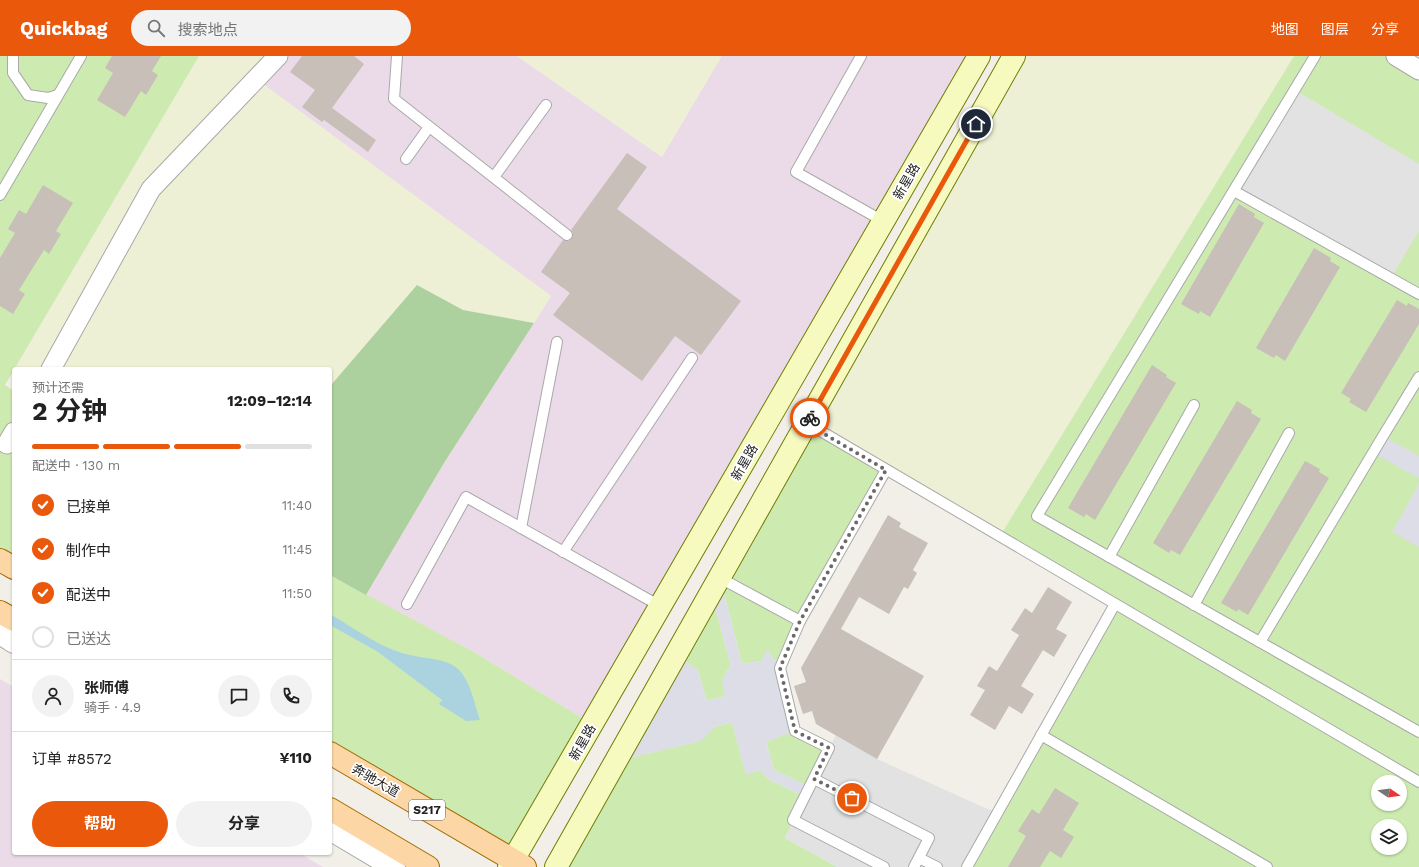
<!DOCTYPE html>
<html lang="zh">
<head>
<meta charset="utf-8">
<style>
	:root { --surface:#fff; --page:#f2f2f2; --text:#222; --muted:#767676; --line:#e0e0e0; --accent:#ea580c }
	body { margin:0; font-family:"Work Sans","Noto Sans SC",sans-serif; background:var(--page); color:var(--text); height:100vh; display:flex; flex-direction:column; font-size:15px; white-space:nowrap }
	* { box-sizing:border-box; margin:0 }
	p { font-size:13px; color:var(--muted) }
	.icon { flex:none; width:22px; height:22px; fill:none; stroke:currentColor; stroke-width:2; stroke-linecap:round; stroke-linejoin:round }
	.map { position:relative; flex:1; overflow:hidden }
	.panel { position:absolute; left:12px; top:311px; width:320px; height:488px; display:flex; flex-direction:column; background:var(--surface); border-radius:4px; box-shadow:0 1px 3px #0004 }
	.panel>* { flex:none }
	.needle { width:26px; rotate:103deg }
	.controls { position:absolute; left:1371px; top:719px; display:grid; gap:8px }
	.controls a { display:grid; place-items:center; width:36px; height:36px; border-radius:50%; background:var(--surface); box-shadow:0 1px 3px #0004; font-size:20px }
	.pin { position:absolute; display:grid; place-items:center; width:34px; height:34px; color:#fff; margin:-17px; border:2px solid #fff; border-radius:50%; box-shadow:0 1px 4px #0007 }
	.courier { position:absolute; display:grid; place-items:center; width:40px; height:40px; margin:-20px; border:3px solid #ea580c; border-radius:50%; background:#fff; color:#222; box-shadow:0 1px 5px #0007 }
	.headline em { font-style:normal; font-weight:700 }
	.headline div { display:flex; flex-direction:column-reverse }
	.headline { display:flex; align-items:center; justify-content:space-between; height:68px; padding:0 20px }
	h1 { font-size:26px; font-weight:700; line-height:30px }
	.bar { display:grid; grid-template-columns:repeat(4,1fr); gap:6px 4px; align-content:center; height:48px; padding:0 20px }
	.bar i { height:5px; border-radius:3px; background:var(--line) }
	.bar .current { background:var(--accent) }
	.bar p { grid-column:span 4 }
	.line { display:flex; align-items:center; gap:10px; padding:0 20px; border-top:1px solid var(--line) }
	.line div { flex:1 }
	.round { display:grid; place-items:center; flex:none; width:42px; height:42px; border-radius:21px; background:var(--page) }
	ol { padding:0 20px; list-style:none }
	li { display:flex; align-items:center; gap:12px; height:44px }
	li p { margin-inline-start:auto }
	li .icon { padding:4px; border-radius:50%; background:var(--accent); color:#fff; stroke-width:4 }
	li:last-child { color:var(--muted) }
	li i { width:22px; height:22px; border:2px solid var(--line); border-radius:50% }
	.cta { display:flex; gap:8px; margin-top:auto; padding:8px 20px }
	.cta a { flex:1; height:46px; border-radius:24px; background:var(--accent); color:#fff; font-size:16px; font-weight:700; line-height:46px; text-align:center }
	.cta a+a { background:var(--page); color:var(--text) }
	header { display:flex; align-items:center; gap:24px; box-sizing:border-box; height:56px; padding:0 20px; background:var(--accent); color:#fff }
	header strong { font-size:19px }
	nav { display:flex; gap:22px; margin-inline-start:auto; font-size:14px }
	.search { width:280px; height:36px; background:var(--page); display:flex; align-items:center; gap:10px; box-sizing:border-box; padding:0 14px; border-radius:22px; color:var(--muted); font-size:15px }
	.map>svg:first-child { display:block }
	.industrial { fill:#ebdbe8 }
	.farmland { fill:#eef0d5 }
	.grass { fill:#cdebb0; fill-rule:evenodd }
	.forest { fill:#add19e }
	.parking { fill:#e2e2e2 }
	.plaza { fill:#dddde8 }
	.water { fill:#aad3df }
	.building { fill:#c7bfb8 }
	.lines { fill:none; stroke-linecap:round; stroke-linejoin:round }
	.service-casing { stroke:#a9a9a9; stroke-width:12 }
	.minor-casing { stroke:#a9a9a9; stroke-width:21 }
	.tertiary-casing { stroke:#a9a9a9; stroke-width:24 }
	.secondary-casing { stroke:#707d05; stroke-width:24 }
	.primary-casing { stroke:#a06b00; stroke-width:24 }
	.service { stroke:#fff; stroke-width:10 }
	.minor { stroke:#fff; stroke-width:19 }
	.tertiary { stroke:#fff; stroke-width:22 }
	.secondary { stroke:#f7fabf; stroke-width:22 }
	.primary { stroke:#fcd6a4; stroke-width:22 }
	.done { stroke:#6b6a68; stroke-width:4; stroke-dasharray:0 7.2 }
	.route { stroke:#ea580c; stroke-width:5 }
	.labels { text-anchor:middle; stroke-width:3.5; stroke-linejoin:round; paint-order:stroke }
	.shield { fill:#fff; stroke:#646464; stroke-width:1 }
	.shield-label { font-size:12px; font-weight:bold; fill:#222 }
	.street-label { font-size:13px; fill:#222; stroke:#fff }
</style>
</head>
<body>
<header>
<strong>Quickbag</strong>
<div class="search"><svg class="icon" aria-label="search" viewBox="0 0 24 24"><circle cx="10" cy="10" r="6"/><path d="M15 15l6 6"/></svg>搜索地点</div>
<nav><a>地图</a><a>图层</a><a>分享</a></nav>
</header>
<div class="map">
<svg width="1419" height="811" viewBox="0 0 1419 811">
	<rect width="100%" height="100%" fill="#f2efe9"/>
	<g class="industrial">
		<path d="M 278,0 L 517,0 L 662,101 L 721,0 L 979,0 L 592,668 L 474,596 L 366,539 L 444,407 L 551,240 L 256,23 Z"/>
		<path d="M 0,623 L 14,631 L 14,797 L 299,797 L 323,811 L 0,811 Z"/>
	</g>
	<g class="farmland">
		<path d="M 199,0 L 278,0 L 256,23 L 551,240 L 534,267 L 463,254 L 417,229 L 330,385 L 330,313 L 15,313 Z"/>
		<path d="M 517,0 L 722,0 L 662,101 Z"/>
		<path d="M 1014,0 L 1294,0 L 1000,480 L 807,367 Z"/>
	</g>
	<g class="grass">
		<path d="M 0,0 L 199,0 L 5,329 L 14,335 L 14,512 L 0,504 Z"/>
		<path d="M 1294,0 L 1396,0 L 1419,14 L 1419,811 L 967,811 L 1115,548 L 1000,480 ZM 1378,726 L 1400,726 L 1400,748 L 1378,748 ZM 1378,770 L 1400,770 L 1400,792 L 1378,792 Z"/>
		<path d="M 807,367 L 886,414 L 780,612 L 761,605 L 742,608 L 720,522 Z"/>
		<path d="M 330,519 L 474,596 L 592,668 L 513,804 L 330,697 Z"/>
		<path d="M 711,536 L 731,610 L 726,616 L 725,640 L 707,645 L 698,615 L 677,598 Z"/>
		<path d="M 732,666 L 746,718 L 760,714 L 770,724 L 805,741 L 785,782 L 837,811 L 556,811 L 616,705 L 700,685 L 714,671 Z"/>
		<path d="M 795,675 L 829,692 L 810,731 L 774,714 L 766,685 Z"/>
	</g>
	<path class="forest" d="M 417,229 L 463,254 L 534,267 L 444,407 L 366,539 L 330,519 L 330,385 L 331,383 L 331,329 Z"/>
	<g class="parking">
		<path d="M 1295,34 L 1419,108 L 1419,175 L 1391,222 L 1234,135 Z"/>
		<path d="M 836,679 L 877,703 L 985,752 L 998,756 L 967,811 L 837,811 L 785,782 Z"/>
	</g>
	<g class="plaza">
		<path d="M 1383,380 L 1419,400 L 1419,422 L 1373,397 Z"/>
		<path d="M 1419,428 L 1419,491 L 1392,476 Z"/>
		<path d="M 720,522 L 742,608 L 761,605 L 767,593 L 780,612 L 795,675 L 766,686 L 774,714 L 810,731 L 805,741 L 770,724 L 760,714 L 746,719 L 732,666 L 714,671 L 701,685 L 616,705 L 677,598 L 698,615 L 707,645 L 725,640 L 722,626 L 726,616 L 731,610 L 711,536 Z"/>
	</g>
	<path class="water" d="M 330,558 C 356,573 384,595 415,600 C 428,603 448,603 458,613 C 470,624 475,649 480,664 L 466,665 L 439,648 L 442,644 L 378,596 L 330,569 Z"/>
	<g class="building">
		<path d="M 112,0 L 161,0 L 152,15 L 158,19 L 146,39 L 141,35 L 125,61 L 97,44 L 113,17 L 105,12 Z"/>
		<path d="M 302,0 L 354,0 L 364,8 L 332,52 L 376,84 L 368,96 L 324,64 L 322,66 L 302,51 L 315,34 L 290,16 Z"/>
		<path d="M 627,97 L 647,111 L 617,153 L 741,245 L 701,299 L 675,280 L 642,325 L 553,259 L 570,237 L 541,216 L 563,184 L 569,185 L 572,183 L 573,177 L 571,174 Z"/>
		<path d="M 43,129 L 73,147 L 56,175 L 61,178 L 49,198 L 44,194 L 19,234 L 25,238 L 13,258 L 0,250 L 0,202 L 15,177 L 8,173 L 19,154 L 26,158 Z"/>
		<path d="M 1239,148 L 1255,158 L 1254,161 L 1264,167 L 1210,261 L 1200,255 L 1199,258 L 1181,248 Z"/>
		<path d="M 1314,192 L 1331,202 L 1330,205 L 1340,211 L 1285,305 L 1276,299 L 1274,302 L 1256,292 Z"/>
		<path d="M 1397,244 L 1407,250 L 1408,247 L 1419,253 L 1419,268 L 1366,356 L 1349,346 L 1351,343 L 1341,337 Z"/>
		<path d="M 1152,309 L 1167,319 L 1166,321 L 1176,327 L 1095,464 L 1086,458 L 1084,461 L 1068,452 Z"/>
		<path d="M 1237,345 L 1252,354 L 1251,357 L 1261,363 L 1180,499 L 1171,494 L 1169,497 L 1153,487 Z"/>
		<path d="M 1305,405 L 1320,413 L 1319,416 L 1329,422 L 1248,559 L 1238,553 L 1237,556 L 1221,547 Z"/>
		<path d="M 888,459 L 901,467 L 899,471 L 928,487 L 913,514 L 917,517 L 908,533 L 904,531 L 889,558 L 859,541 L 841,573 L 924,620 L 877,703 L 816,668 L 812,655 L 803,658 L 794,630 L 806,626 L 801,612 Z"/>
		<path d="M 1048,531 L 1072,546 L 1056,573 L 1067,579 L 1054,601 L 1043,594 L 1021,630 L 1034,638 L 1022,658 L 1009,650 L 995,674 L 970,659 L 985,634 L 977,630 L 989,610 L 997,615 L 1019,579 L 1011,574 L 1025,552 L 1032,557 Z"/>
		<path d="M 1055,732 L 1079,747 L 1063,774 L 1074,781 L 1061,802 L 1050,795 L 1040,811 L 1008,811 L 1026,780 L 1018,775 L 1032,753 L 1039,758 Z"/>
	</g>
	<g class="lines">
		<g class="service-casing">
			<g id="service">
				<path d="M 13,0 L 13,17 L 28,39 L 48,42 L 58,39"/>
				<path d="M 397,0 L 394,43 L 567,179"/>
				<path d="M 861,0 L 796,116 L 883,165"/>
				<path d="M 1315,0 L 1037,460 L 1419,676"/>
				<path d="M 406,103 L 429,71"/>
				<path d="M 494,121 L 546,49"/>
				<path d="M 1234,135 L 1419,238"/>
				<path d="M 0,139 L 81,0"/>
				<path d="M 807,367 L 1419,726"/>
				<path d="M 521,472 L 557,286"/>
				<path d="M 563,496 L 692,302"/>
				<path d="M 1109,501 L 1194,349"/>
				<path d="M 720,522 L 800,565 L 780,612 L 795,675 L 829,692 L 793,764 L 884,811"/>
				<path d="M 407,548 L 466,441 L 660,550"/>
				<path d="M 1194,549 L 1289,377"/>
				<path d="M 800,565 L 886,414"/>
				<path d="M 1260,586 L 1383,380 L 1419,321"/>
				<path d="M 1041,679 L 1267,811"/>
				<path d="M 814,723 L 929,782 L 914,811"/>
				<path d="M 919,802 L 937,811"/>
				<path d="M 967,811 L 1115,548"/>
			</g>
		</g>
		<g class="minor-casing">
			<g id="minor">
				<path d="M 1396,0 L 1419,14"/>
				<path d="M 51,313 L 151,133 L 278,0"/>
				<path d="M 7,388 L 14,376"/>
			</g>
		</g>
		<g class="tertiary-casing">
			<g id="tertiary">
				<path d="M 0,577 L 14,586"/>
				<path d="M 330,773 L 394,811"/>
			</g>
		</g>
		<g class="secondary-casing">
			<g id="secondary">
				<path d="M 509,811 L 979,0"/>
				<path d="M 556,811 L 1014,0"/>
			</g>
		</g>
		<g class="primary-casing">
			<g id="primary">
				<path d="M 0,504 L 14,512"/>
				<path d="M 0,556 L 14,564"/>
				<path d="M 330,697 L 525,811"/>
				<path d="M 330,753 L 428,811"/>
			</g>
		</g>
		<use href="#service" class="service"/>
		<use href="#minor" class="minor"/>
		<use href="#tertiary" class="tertiary"/>
		<use href="#secondary" class="secondary"/>
		<use href="#primary" class="primary"/>
	</g>
	<g class="lines">
		<path class="done" d="M 810,362 L 807,368 L 886,414 L 800,565 L 780,612 L 795,675 L 829,692 L 814,723 L 852,742"/>
		<path class="route" d="M 810,362 L 976,68"/>
	</g>
	<g class="labels">
		<rect class="shield" x="409" y="744" width="36" height="20" rx="3"/>
		<g class="shield-label">
			<text x="427" y="758">S217</text>
		</g>
		<g class="street-label">
			<text transform="translate(906 125) rotate(-60)" y="5">新星路</text>
			<text transform="translate(744 406) rotate(-60)" y="5">新星路</text>
			<text transform="translate(582 686) rotate(-60)" y="5">新星路</text>
			<text transform="translate(376 724) rotate(30)" y="5">奔驰大道</text>
		</g>
	</g>
</svg>
<div class="controls">
<a><svg class="needle" viewBox="-14 -14 28 28"><path d="M0-13l5 13h-10z" fill="#e53935"/><path d="M0 13l5-13h-10z" fill="#767676"/></svg></a>
<a><svg class="icon" aria-label="layers" viewBox="0 0 24 24"><path d="M12 4l9 5-9 5-9-5zM3 14l9 5 9-5"/></svg></a>
</div>
<div class="pin" style="left:852px;top:742px;background:#ea580c"><svg class="icon" aria-label="bag" viewBox="0 0 24 24"><path d="M5 8h14l-1 12H6zM9 8a3 3 0 0 1 6 0"/></svg></div>
<div class="pin" style="left:976px;top:68px;background:#1f2937"><svg class="icon" aria-label="home" viewBox="0 0 24 24"><path d="M3 11l9-7 9 7M6 9v11h12V9"/></svg></div>
<div class="courier" style="left:810px;top:362px"><svg class="icon" aria-label="bike" viewBox="0 0 24 24"><circle cx="6" cy="16" r="4"/><circle cx="18" cy="16" r="4"/><path d="M6 16l4-8h5l3 8M10 8l3 8H6M13 5h3"/></svg></div>
<section class="panel">
<div class="headline"><div><h1>2 分钟</h1><p>预计还需</p></div><em>12:09–12:14</em></div>
<div class="bar"><i class="current"></i><i class="current"></i><i class="current"></i><i></i><p>配送中 · 130 m</p></div>
<ol>
<li><svg class="icon" aria-label="check" viewBox="0 0 24 24"><path d="M5 12l5 5 9-10"/></svg>已接单<p>11:40</p></li>
<li><svg class="icon" aria-label="check" viewBox="0 0 24 24"><path d="M5 12l5 5 9-10"/></svg>制作中<p>11:45</p></li>
<li><svg class="icon" aria-label="check" viewBox="0 0 24 24"><path d="M5 12l5 5 9-10"/></svg>配送中<p>11:50</p></li>
<li><i></i>已送达</li>
</ol>
<div class="line" style="height:72px"><a class="round"><svg class="icon" aria-label="person" viewBox="0 0 24 24"><circle cx="12" cy="8" r="4"/><path d="M4 21q1-7 8-7t8 7"/></svg></a><div><b>张师傅</b><p>骑手 · 4.9</p></div><a class="round"><svg class="icon" aria-label="chat" viewBox="0 0 24 24"><path d="M4 5h16v11H9l-5 4z"/></svg></a><a class="round"><svg class="icon" aria-label="phone" viewBox="0 0 24 24"><path d="M5 4h4l2 5-3 2q2 4 5 5l2-3 5 2v4C11 20 4 13 5 4z"/></svg></a></div>
<div class="line" style="height:52px"><div>订单 #8572</div><b>¥110</b></div>
<div class="cta"><a>帮助</a><a>分享</a></div>
</section>
</div>
</body>
</html>
